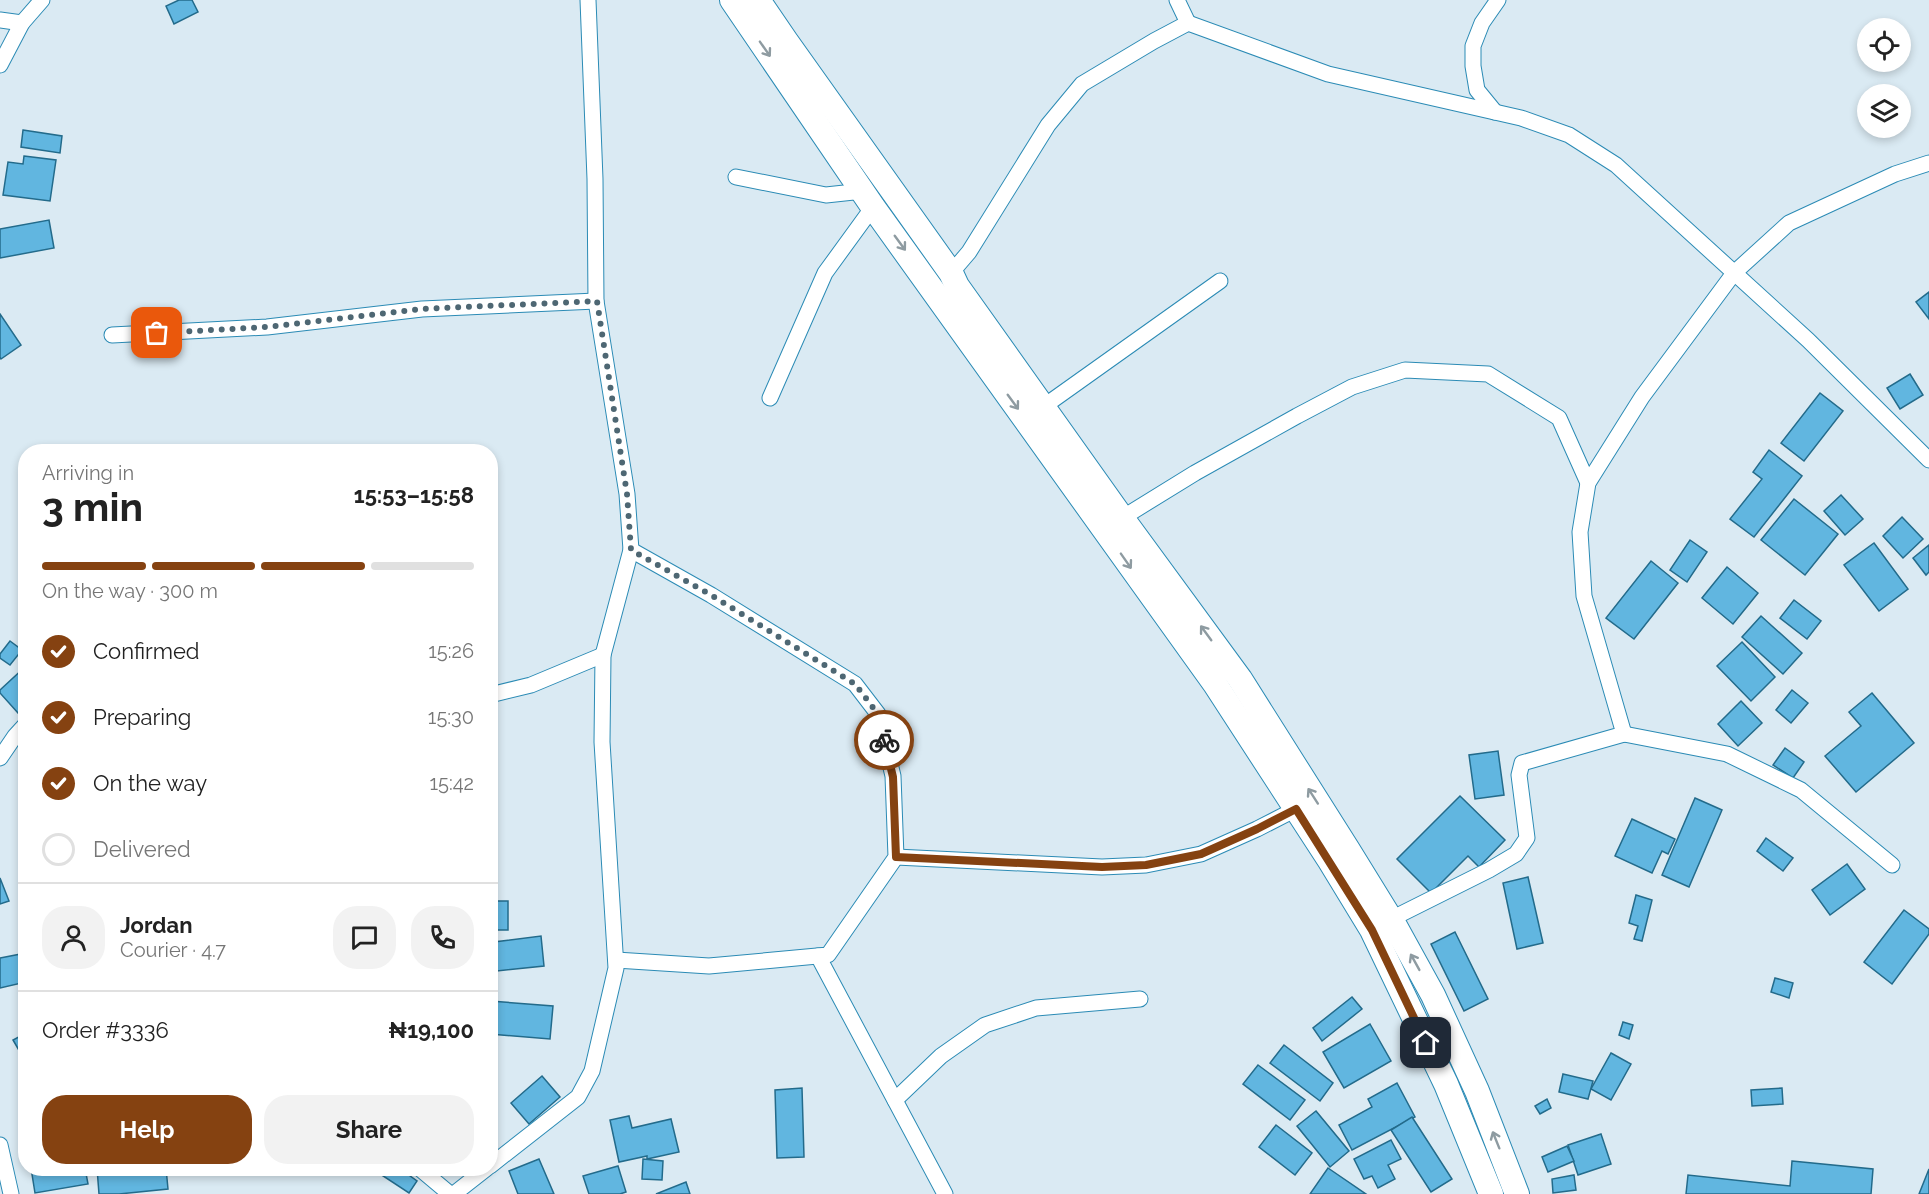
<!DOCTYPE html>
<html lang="en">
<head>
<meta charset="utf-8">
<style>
	:root { --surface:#fff; --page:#f2f2f2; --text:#222; --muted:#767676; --line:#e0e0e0; --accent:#854211 }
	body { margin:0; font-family:Raleway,sans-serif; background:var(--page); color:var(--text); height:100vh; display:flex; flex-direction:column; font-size:22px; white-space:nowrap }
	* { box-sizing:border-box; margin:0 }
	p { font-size:20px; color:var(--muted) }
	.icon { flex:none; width:33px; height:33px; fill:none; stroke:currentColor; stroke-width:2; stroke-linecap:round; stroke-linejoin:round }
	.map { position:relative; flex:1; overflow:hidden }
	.details { position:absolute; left:18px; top:444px; width:480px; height:732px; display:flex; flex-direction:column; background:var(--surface); border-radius:24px; box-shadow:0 3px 9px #0003 }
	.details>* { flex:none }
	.fabs { position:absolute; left:1857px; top:18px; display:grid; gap:12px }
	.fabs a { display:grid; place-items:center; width:54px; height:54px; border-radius:50%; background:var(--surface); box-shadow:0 3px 9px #0003; font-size:30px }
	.pin { position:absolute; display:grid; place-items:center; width:51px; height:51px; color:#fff; margin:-26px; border-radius:12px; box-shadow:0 3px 9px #0006 }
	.courier { position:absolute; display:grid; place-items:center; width:60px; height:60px; margin:-30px; border:4px solid #854211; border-radius:50%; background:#fff; color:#222; box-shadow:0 2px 8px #0007 }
	.overview em { font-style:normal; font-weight:700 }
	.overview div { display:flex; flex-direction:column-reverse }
	.overview { display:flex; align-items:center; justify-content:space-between; height:102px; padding:0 24px }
	h1 { font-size:39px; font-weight:700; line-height:45px }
	.bar { display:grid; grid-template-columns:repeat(4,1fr); gap:9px 6px; align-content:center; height:72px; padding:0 24px }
	.bar i { height:8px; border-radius:4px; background:var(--line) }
	.bar .on { background:var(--accent) }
	.bar p { grid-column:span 4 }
	.line { display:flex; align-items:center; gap:15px; padding:0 24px; border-top:2px solid var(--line) }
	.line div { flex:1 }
	.round { display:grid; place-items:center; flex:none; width:63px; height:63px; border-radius:24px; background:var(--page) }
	ol { padding:0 24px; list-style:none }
	li { display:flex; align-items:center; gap:18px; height:66px }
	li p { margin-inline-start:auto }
	li .icon { padding:6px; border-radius:50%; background:var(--accent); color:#fff; stroke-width:4 }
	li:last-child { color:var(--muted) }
	li i { width:33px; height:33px; border:3px solid var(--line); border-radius:50% }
	.button { display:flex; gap:12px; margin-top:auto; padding:12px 24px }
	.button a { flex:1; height:69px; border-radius:24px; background:var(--accent); color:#fff; font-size:24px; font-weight:700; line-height:69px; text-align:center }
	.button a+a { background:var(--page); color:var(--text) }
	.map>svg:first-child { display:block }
	.building { fill:#61b6e0; stroke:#236b8b; stroke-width:1.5 }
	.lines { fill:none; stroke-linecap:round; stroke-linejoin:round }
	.street-casing { stroke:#2b8bb5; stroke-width:17 }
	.primary-casing { stroke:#2b8bb5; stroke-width:26 }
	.street { stroke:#fff; stroke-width:15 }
	.primary { stroke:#fff; stroke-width:24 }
	.oneway { stroke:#8e9ba1 }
	.done { stroke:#4e6773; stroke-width:6; stroke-dasharray:0 10.8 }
	.route { stroke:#854211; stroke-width:8 }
</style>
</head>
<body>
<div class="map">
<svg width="1929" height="1194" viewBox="0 0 1929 1194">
	<rect width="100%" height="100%" fill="#daeaf3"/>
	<g class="building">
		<path d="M 179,0 L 192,0 L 198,12 L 174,24 L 166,6 Z"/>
		<path d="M 23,130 L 62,136 L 60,153 L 21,147 Z"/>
		<path d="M 24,156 L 56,160 L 50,201 L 3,195 L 8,162 L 23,164 Z"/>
		<path d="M 49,220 L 54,248 L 0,258 L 0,229 Z"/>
		<path d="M 1929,292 L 1929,319 L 1916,302 Z"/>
		<path d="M 0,314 L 21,345 L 1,359 L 0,357 Z"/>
		<path d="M 1910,374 L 1923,395 L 1900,409 L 1887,388 Z"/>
		<path d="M 1820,393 L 1843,411 L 1804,461 L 1781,443 Z"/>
		<path d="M 1769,450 L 1802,476 L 1754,537 L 1730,519 L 1762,479 L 1753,472 Z"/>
		<path d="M 1841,495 L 1863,519 L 1845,535 L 1824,511 Z"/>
		<path d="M 1794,499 L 1838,534 L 1805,575 L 1761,540 Z"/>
		<path d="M 1902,517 L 1923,539 L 1903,558 L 1883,536 Z"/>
		<path d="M 1690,540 L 1707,552 L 1687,582 L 1670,570 Z"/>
		<path d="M 1874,543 L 1908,589 L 1879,611 L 1844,565 Z"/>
		<path d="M 1929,545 L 1929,572 L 1926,575 L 1913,558 Z"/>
		<path d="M 1651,561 L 1678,583 L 1634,639 L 1606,618 Z"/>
		<path d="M 1727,567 L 1758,593 L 1733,624 L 1702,598 Z"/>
		<path d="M 1794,600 L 1821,621 L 1807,639 L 1780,618 Z"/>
		<path d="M 1761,616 L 1802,653 L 1783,674 L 1742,637 Z"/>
		<path d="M 10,641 L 22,650 L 10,665 L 0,658 L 0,654 Z"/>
		<path d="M 1742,642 L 1775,677 L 1751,701 L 1717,666 Z"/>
		<path d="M 26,666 L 26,707 L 18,713 L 0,693 L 0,690 Z"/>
		<path d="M 1792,690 L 1808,703 L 1791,723 L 1776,710 Z"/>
		<path d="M 1872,693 L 1914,743 L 1856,792 L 1825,756 L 1861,726 L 1849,712 Z"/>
		<path d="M 1741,701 L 1762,723 L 1738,746 L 1718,724 Z"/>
		<path d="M 1785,748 L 1804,762 L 1793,778 L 1773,765 Z"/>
		<path d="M 1498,751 L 1504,795 L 1475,799 L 1469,755 Z"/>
		<path d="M 1460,796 L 1505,840 L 1479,867 L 1468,856 L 1431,893 L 1397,859 Z"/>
		<path d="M 1695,798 L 1722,810 L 1689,887 L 1662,875 Z"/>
		<path d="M 1632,819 L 1675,839 L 1668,854 L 1662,851 L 1652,873 L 1615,856 Z"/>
		<path d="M 1766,838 L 1793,858 L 1783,871 L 1757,851 Z"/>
		<path d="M 1847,864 L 1865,889 L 1830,915 L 1812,890 Z"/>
		<path d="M 1528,877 L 1543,943 L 1517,949 L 1503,883 Z"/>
		<path d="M 0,878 L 9,901 L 0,904 Z"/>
		<path d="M 1636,895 L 1652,900 L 1642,941 L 1634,939 L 1638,926 L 1629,923 Z"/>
		<rect x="490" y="901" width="18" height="29"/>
		<path d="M 1904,910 L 1929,929 L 1929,934 L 1892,984 L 1864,962 Z"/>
		<path d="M 1455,932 L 1488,999 L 1464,1011 L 1431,944 Z"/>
		<path d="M 541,936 L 544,966 L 497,971 L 494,942 Z"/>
		<path d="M 26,953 L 26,982 L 0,988 L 0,958 Z"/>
		<path d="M 1775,978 L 1793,983 L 1789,998 L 1771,992 Z"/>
		<path d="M 1352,997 L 1362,1009 L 1322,1041 L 1313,1028 Z"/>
		<path d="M 490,1001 L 553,1006 L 550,1039 L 490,1034 Z"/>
		<path d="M 1623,1022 L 1633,1025 L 1629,1039 L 1619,1035 Z"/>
		<path d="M 1370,1024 L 1391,1061 L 1344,1088 L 1323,1052 Z"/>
		<path d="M 26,1033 L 26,1058 L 24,1059 L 13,1040 Z"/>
		<path d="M 1284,1045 L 1333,1083 L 1320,1101 L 1270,1063 Z"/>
		<path d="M 1611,1053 L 1631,1064 L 1611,1100 L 1591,1089 Z"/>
		<path d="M 1258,1065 L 1305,1100 L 1290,1120 L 1243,1084 Z"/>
		<path d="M 1563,1074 L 1593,1081 L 1588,1099 L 1559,1092 Z"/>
		<path d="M 542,1076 L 560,1097 L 529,1124 L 511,1103 Z"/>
		<path d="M 1397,1083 L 1415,1117 L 1352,1150 L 1339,1125 L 1372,1107 L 1368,1099 Z"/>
		<path d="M 802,1088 L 804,1157 L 777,1158 L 775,1090 Z"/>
		<path d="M 1782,1088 L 1783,1104 L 1752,1106 L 1751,1090 Z"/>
		<path d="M 1547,1099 L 1551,1108 L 1540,1114 L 1535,1106 Z"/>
		<path d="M 1316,1111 L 1349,1151 L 1330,1167 L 1297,1126 Z"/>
		<path d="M 629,1116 L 632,1128 L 671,1119 L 679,1152 L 647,1159 L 647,1156 L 619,1162 L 610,1120 Z"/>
		<path d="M 1412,1117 L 1452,1179 L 1431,1192 L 1391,1130 Z"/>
		<path d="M 1276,1125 L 1312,1153 L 1295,1175 L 1259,1147 Z"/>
		<path d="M 1601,1134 L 1611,1164 L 1578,1175 L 1568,1145 Z"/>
		<path d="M 1391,1140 L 1401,1159 L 1388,1165 L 1395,1179 L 1378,1188 L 1372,1176 L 1364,1179 L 1354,1159 Z"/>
		<path d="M 1567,1146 L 1574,1161 L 1548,1172 L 1542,1157 Z"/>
		<path d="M 539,1159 L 554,1194 L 518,1194 L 509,1171 Z"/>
		<path d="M 643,1159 L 663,1161 L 662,1180 L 642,1179 Z"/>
		<path d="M 1792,1161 L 1873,1169 L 1871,1194 L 1686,1194 L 1688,1175 L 1790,1186 Z"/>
		<path d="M 618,1166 L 626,1192 L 620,1194 L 589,1194 L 583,1176 Z"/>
		<path d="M 31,1168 L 85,1168 L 88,1184 L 35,1193 Z"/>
		<path d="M 97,1168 L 166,1168 L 168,1189 L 119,1194 L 99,1194 Z"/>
		<path d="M 375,1168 L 399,1168 L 417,1181 L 409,1193 L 374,1170 Z"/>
		<path d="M 1328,1168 L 1366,1194 L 1310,1194 Z"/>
		<path d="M 1929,1169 L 1929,1194 L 1919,1194 Z"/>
		<path d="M 1574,1175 L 1576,1190 L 1553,1193 L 1552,1179 Z"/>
		<path d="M 686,1182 L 690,1194 L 656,1194 Z"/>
	</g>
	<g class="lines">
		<g class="street-casing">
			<g id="street">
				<path d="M 1177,0 L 1188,23"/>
				<path d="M 0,20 L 22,23"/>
				<path d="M 0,65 L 22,23 L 42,0"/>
				<path d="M 1495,112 L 1477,90 L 1473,66 L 1473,46 L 1482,23 L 1498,0"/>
				<path d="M 736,177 L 826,195 L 863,191"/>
				<path d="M 951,273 L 969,252 L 1048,125 L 1082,84 L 1154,41 L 1188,23 L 1328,74 L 1521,118 L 1569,135 L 1616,165 L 1808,340 L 1929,460"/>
				<path d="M 112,335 L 267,327 L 422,309 L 596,301"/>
				<path d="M 770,398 L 825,273 L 873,207"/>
				<path d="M 1043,407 L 1220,281"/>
				<path d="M 1122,518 L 1195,473 L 1297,416 L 1352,387 L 1405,370 L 1488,374 L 1559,418 L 1588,483"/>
				<path d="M 490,695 L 531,685 L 603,655"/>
				<path d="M 1624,734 L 1727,754 L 1801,790 L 1892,865"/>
				<path d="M 0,758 L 15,736 L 26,724"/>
				<path d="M 896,857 L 1102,867 L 1146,865 L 1201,854 L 1257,829 L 1296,809"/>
				<path d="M 1391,919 L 1489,870 L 1516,854 L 1527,838 L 1519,775 L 1522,763 L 1624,734 L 1584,596 L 1580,532 L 1588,483 L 1642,397 L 1734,273 L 1789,223 L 1895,174 L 1929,163"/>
				<path d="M 818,956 L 945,1194"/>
				<path d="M 616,960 L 709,966 L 828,955 L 896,857 L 893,776 L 878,714 L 855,684 L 711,595 L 631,550"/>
				<path d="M 895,1100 L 941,1056 L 985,1025 L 1036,1008 L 1140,999"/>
				<path d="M 0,1145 L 11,1194"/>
				<path d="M 490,1166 L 578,1097 L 592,1071 L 616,968 L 602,742 L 603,655 L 631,550 L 627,494 L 596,301 L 595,179 L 588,0"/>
				<path d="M 419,1168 L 450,1194"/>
				<path d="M 454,1194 L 487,1168"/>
			</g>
		</g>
		<g class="primary-casing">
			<g id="primary">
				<path d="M 732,0 L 873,207 L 1215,684 L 1330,861 L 1372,930 L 1446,1084 L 1491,1194"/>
				<path d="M 758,0 L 786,41 L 951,273 L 957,286 L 1122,518 L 1240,679 L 1348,850 L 1395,926 L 1433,995 L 1477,1091 L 1517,1194"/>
			</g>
		</g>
		<use href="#street" class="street"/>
		<use href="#primary" class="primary"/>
	</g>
	<defs><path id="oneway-shaft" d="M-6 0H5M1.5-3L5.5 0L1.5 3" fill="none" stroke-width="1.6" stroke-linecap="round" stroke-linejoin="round" transform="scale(1.5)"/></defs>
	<g class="oneway">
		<use href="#oneway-shaft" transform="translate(765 49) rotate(55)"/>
		<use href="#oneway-shaft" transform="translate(900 243) rotate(54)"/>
		<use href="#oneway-shaft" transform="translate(1013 402) rotate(54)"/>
		<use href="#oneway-shaft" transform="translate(1126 561) rotate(55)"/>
		<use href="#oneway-shaft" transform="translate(1206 633) rotate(-126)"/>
		<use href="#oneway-shaft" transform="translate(1313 796) rotate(-123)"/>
		<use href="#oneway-shaft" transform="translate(1415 962) rotate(-119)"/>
		<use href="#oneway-shaft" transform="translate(1496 1140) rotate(-112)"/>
	</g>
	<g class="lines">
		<path class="done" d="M 157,333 L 267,327 L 422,309 L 597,301 L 627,494 L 631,550 L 711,595 L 855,684 L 878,714 L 884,740"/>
		<path class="route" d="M 884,740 L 893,777 L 896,857 L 1102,867 L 1146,865 L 1201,854 L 1257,829 L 1296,809 L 1372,930 L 1426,1043"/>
	</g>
</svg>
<div class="fabs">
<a><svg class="icon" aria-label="locate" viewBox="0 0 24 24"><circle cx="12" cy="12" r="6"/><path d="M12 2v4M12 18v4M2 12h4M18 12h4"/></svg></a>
<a><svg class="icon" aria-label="layers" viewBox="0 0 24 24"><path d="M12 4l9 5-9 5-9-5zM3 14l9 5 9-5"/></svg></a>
</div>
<div class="pin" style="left:157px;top:333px;background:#ea580c"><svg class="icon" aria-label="bag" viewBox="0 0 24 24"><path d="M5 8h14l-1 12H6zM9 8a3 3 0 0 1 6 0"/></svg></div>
<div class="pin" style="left:1426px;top:1043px;background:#1f2937"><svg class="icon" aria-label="home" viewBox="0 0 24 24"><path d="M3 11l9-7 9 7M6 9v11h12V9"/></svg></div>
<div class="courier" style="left:884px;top:740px"><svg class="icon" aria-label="bike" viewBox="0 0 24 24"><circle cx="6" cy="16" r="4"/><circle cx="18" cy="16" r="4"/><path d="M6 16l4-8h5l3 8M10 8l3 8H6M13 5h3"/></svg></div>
<section class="details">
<div class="overview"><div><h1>3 min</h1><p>Arriving in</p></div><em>15:53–15:58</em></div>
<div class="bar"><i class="on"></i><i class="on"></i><i class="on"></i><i></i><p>On the way · 300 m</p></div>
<ol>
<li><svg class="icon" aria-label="check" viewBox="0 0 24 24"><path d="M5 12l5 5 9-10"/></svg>Confirmed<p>15:26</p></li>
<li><svg class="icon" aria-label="check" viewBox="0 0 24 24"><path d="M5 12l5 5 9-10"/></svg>Preparing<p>15:30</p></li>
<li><svg class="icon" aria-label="check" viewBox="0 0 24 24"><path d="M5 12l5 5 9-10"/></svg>On the way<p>15:42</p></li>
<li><i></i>Delivered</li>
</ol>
<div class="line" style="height:108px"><a class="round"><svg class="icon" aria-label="person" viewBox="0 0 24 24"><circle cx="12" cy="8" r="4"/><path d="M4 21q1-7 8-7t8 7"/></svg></a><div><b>Jordan</b><p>Courier · 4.7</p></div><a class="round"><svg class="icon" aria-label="chat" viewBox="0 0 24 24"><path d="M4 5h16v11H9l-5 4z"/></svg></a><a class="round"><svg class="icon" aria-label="phone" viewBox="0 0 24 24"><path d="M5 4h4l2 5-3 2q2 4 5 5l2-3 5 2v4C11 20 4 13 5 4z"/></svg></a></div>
<div class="line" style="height:78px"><div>Order #3336</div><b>₦19,100</b></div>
<div class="button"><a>Help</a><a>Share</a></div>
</section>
</div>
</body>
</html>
